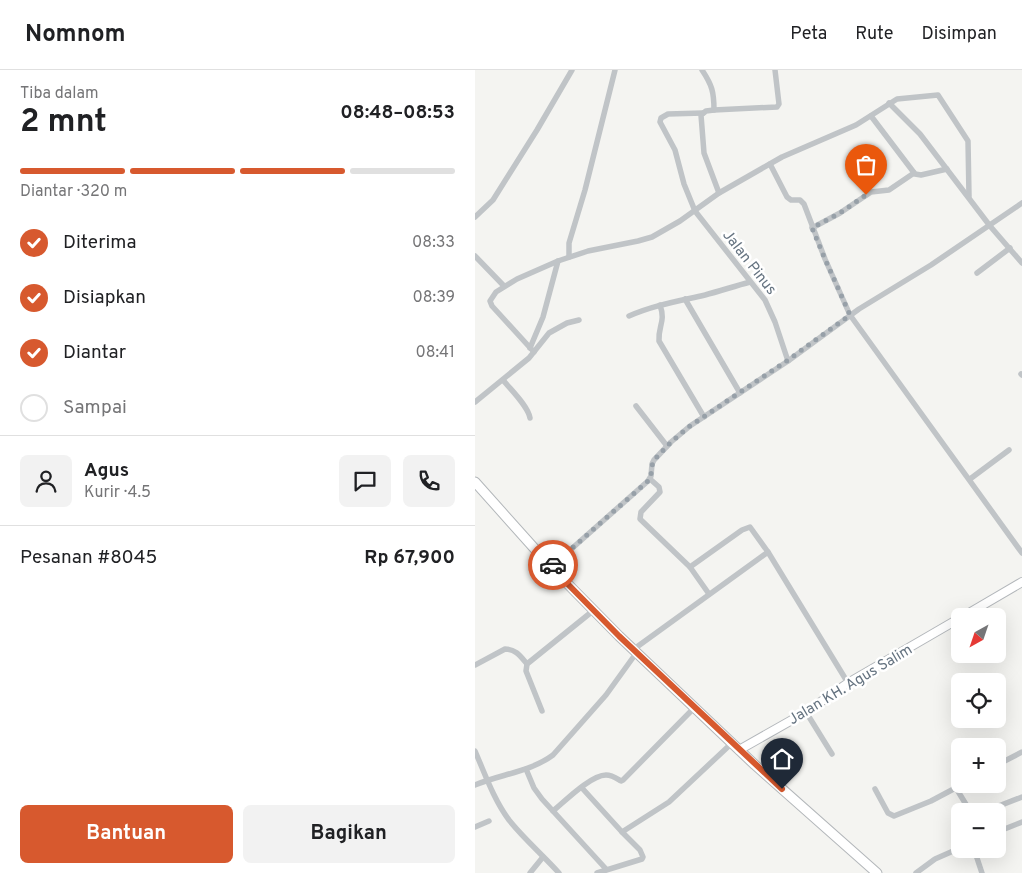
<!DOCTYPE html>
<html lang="id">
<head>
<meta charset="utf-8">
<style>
	:root { --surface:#fff; --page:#f2f2f2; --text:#202124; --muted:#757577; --line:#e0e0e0; --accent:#d7592e }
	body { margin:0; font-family:Overpass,sans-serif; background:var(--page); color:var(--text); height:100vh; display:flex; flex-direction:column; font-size:19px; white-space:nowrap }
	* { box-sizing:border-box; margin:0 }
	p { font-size:16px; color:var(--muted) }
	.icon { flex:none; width:28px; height:28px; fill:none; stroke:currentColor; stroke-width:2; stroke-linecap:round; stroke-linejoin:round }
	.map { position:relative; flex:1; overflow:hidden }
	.sheet { display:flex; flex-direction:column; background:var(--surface); width:475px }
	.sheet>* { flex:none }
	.needle { width:32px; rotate:220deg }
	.fabs { position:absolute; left:476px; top:538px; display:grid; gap:10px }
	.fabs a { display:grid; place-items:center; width:55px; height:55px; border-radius:8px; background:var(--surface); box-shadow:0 5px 20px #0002; font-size:25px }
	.pin { position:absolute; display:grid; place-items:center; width:42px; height:42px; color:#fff; margin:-51px -21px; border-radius:50% 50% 50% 0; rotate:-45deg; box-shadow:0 0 5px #0007 }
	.pin .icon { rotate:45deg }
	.courier { position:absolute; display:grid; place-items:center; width:50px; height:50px; margin:-25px; border:4px solid #d7592e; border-radius:50%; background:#fff; color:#222; box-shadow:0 1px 6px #0007 }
	.headline em { font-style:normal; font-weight:700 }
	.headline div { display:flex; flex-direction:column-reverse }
	.headline { display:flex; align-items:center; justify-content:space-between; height:85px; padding:0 20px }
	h1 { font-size:32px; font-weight:700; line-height:38px }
	.bar { display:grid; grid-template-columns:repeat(4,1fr); gap:8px 5px; align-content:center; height:60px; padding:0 20px }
	.bar i { height:6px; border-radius:4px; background:var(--line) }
	.bar .selected { background:var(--accent) }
	.bar p { grid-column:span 4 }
	.line { display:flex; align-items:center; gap:12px; padding:0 20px; border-top:1px solid var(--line) }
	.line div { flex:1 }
	.round { display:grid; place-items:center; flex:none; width:52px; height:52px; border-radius:8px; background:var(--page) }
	ol { padding:0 20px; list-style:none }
	li { display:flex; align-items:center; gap:15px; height:55px }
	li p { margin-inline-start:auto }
	li .icon { padding:5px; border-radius:50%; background:var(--accent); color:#fff; stroke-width:4 }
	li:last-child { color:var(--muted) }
	li i { width:28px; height:28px; border:2px solid var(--line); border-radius:50% }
	.action { display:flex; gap:10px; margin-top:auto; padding:10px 20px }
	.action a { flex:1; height:58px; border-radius:8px; background:var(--accent); color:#fff; font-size:20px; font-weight:700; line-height:58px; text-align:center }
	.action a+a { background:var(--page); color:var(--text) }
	header { display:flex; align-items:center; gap:30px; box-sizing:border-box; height:70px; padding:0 25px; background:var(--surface); border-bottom:1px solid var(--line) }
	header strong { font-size:24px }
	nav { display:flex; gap:28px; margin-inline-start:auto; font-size:18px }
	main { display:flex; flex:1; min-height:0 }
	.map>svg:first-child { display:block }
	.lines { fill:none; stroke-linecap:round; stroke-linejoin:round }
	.secondary-casing { stroke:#b3b7bb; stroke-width:10 }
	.primary-casing { stroke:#b3b7ba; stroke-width:11 }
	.street { stroke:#c0c4c7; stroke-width:5.5 }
	.secondary { stroke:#fff; stroke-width:8 }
	.primary { stroke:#fff; stroke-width:9 }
	.done { stroke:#97a0a8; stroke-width:5; stroke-dasharray:0 9 }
	.route { stroke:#d7592e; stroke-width:6 }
	.labels { text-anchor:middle; stroke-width:5; stroke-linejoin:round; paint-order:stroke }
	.street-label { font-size:15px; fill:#657380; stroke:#fff }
</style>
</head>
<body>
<header>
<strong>Nomnom</strong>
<nav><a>Peta</a><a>Rute</a><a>Disimpan</a></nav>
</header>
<main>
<section class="sheet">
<div class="headline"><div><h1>2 mnt</h1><p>Tiba dalam</p></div><em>08:48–08:53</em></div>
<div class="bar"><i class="selected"></i><i class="selected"></i><i class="selected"></i><i></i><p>Diantar · 320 m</p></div>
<ol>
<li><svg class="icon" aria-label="check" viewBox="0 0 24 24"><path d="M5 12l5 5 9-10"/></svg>Diterima<p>08:33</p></li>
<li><svg class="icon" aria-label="check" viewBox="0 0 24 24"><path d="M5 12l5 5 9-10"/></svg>Disiapkan<p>08:39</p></li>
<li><svg class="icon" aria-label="check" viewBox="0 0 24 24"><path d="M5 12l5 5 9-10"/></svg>Diantar<p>08:41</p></li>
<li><i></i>Sampai</li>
</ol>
<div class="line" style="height:90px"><a class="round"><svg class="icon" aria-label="person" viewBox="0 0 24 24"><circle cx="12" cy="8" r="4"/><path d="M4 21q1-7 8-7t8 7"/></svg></a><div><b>Agus</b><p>Kurir · 4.5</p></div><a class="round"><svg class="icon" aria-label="chat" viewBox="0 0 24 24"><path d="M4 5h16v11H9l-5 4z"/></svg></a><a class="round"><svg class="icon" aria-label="phone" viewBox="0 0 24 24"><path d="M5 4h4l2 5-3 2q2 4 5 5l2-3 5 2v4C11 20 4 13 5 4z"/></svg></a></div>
<div class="line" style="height:65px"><div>Pesanan #8045</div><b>Rp 67,900</b></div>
<div class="action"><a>Bantuan</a><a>Bagikan</a></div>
</section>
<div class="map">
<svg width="547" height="803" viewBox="0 0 547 803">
	<rect width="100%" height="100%" fill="#f4f4f1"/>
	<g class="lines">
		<g class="secondary-casing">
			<g id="secondary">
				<path d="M 489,546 L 547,512"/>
				<path d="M 264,680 L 331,642 L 373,613 L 485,548"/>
			</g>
		</g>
		<g class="primary-casing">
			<path id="primary" d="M 0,412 L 76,497 L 144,566 L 280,695 L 402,803"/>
		</g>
		<g class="street">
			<path d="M 227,0 C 237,15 239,22 239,40"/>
			<path d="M 414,33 L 445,64 L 515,156 L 547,193"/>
			<path d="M 228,43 L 193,44 L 186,48 L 185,52 L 200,80 L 209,114 L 220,141 L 290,230 L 300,252 L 313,291"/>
			<path d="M 396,46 L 440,104 L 446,105 L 472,99"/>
			<path d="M 295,94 L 312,127 L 316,130 L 325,130 L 329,134 L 350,189 L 375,245 L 547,483"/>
			<path d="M 244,123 L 229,83 L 226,45 L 231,41 L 239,40 L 302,37 L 304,34 L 300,0"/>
			<path d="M 0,147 L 18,130 L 62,60 L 97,0"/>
			<path d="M 337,158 L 365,143 L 396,122 L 414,120 L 439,103"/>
			<path d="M 0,186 L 29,216"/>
			<path d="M 94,187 L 94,173 L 110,120 L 140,0"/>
			<path d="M 502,203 L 535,178"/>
			<path d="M 210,229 L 265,323"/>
			<path d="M 185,235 C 191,252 183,255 184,271 L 229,347"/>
			<path d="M 154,246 C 179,235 204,231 230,225 C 245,221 260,216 275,212"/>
			<path d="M 55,278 L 68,247 L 83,191"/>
			<path d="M 59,282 L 17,236 L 15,231 L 21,222 L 42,209 L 83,191 L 113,181 L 163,171 L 177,167 L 205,151 L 244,123 L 307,87 L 381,55 L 422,29 L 463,25 L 493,71 L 494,126"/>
			<path d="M 546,304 L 547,305"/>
			<path d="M 28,310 C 36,320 53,336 55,348"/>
			<path d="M 0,332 L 54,288 L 74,263 L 92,253 L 104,250"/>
			<path d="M 161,336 L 192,376"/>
			<path d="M 175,409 L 184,417 L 185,422 L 166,442 L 165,449 L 215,497 L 267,460 L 275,457 L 293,482"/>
			<path d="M 495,409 L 534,380"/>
			<path d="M 76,497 L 173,411 L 176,406 L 177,394 L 179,390 L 196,372 L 215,356 L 313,291 L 384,239 L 456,195 L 547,133"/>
			<path d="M 215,497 L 234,524"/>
			<path d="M 159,579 L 293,482 L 373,613"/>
			<path d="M 0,595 L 30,579 C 41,579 46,587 52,594"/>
			<path d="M 67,641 L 51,601 L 52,594 L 119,540"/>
			<path d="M 331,642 L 357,684"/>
			<path d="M 0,681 C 10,704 19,730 34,750 C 49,769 68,785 84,803"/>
			<path d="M 522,695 L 547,682"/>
			<path d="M 51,699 L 59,718 L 67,729 L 131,799"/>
			<path d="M 0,715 C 26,704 55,702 78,685 L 131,625 L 162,582"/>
			<path d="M 107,718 L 147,762"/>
			<path d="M 481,718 L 495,741"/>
			<path d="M 400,719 L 413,743 L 419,746 L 456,731 L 488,714"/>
			<path d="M 78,741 C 90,731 116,705 131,705 C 137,705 141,708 146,711 L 148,710 L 220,637"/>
			<path d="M 511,741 L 547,727"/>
			<path d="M 0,757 L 14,751"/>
			<path d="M 522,762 L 547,752"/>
			<path d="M 499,779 L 507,803"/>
			<path d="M 55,803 L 68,787"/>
			<path d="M 122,803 L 167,789 L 168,787 L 165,780 L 147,762 L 194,732 L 257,673"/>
			<path d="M 441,803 L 460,789 L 485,778"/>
		</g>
		<use href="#secondary" class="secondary"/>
		<use href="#primary" class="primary"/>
	</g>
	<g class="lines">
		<path class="done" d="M 78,495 L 173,411 C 178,405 175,398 179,390 L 196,372 L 215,356 L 313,290 L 375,245 L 350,189 L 337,158 L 365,143 L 391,125"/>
		<path class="route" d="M 78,495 L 76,497 L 144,566 L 307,719"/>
	</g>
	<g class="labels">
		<g class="street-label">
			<text transform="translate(275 192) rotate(52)" y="5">Jalan Pinus</text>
			<text transform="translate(375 614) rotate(-31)" y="5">Jalan KH. Agus Salim</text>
		</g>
	</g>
</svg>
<div class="fabs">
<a><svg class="needle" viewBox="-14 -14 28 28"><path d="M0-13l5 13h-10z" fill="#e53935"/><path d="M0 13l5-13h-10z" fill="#757577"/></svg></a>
<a><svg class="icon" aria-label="locate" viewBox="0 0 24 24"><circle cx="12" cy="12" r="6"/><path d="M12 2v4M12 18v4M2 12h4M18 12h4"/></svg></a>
<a>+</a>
<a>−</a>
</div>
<div class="pin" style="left:391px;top:125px;background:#ea580c"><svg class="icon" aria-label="bag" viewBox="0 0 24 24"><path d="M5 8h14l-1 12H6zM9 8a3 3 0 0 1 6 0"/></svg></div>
<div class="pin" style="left:307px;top:719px;background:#1f2937"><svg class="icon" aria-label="home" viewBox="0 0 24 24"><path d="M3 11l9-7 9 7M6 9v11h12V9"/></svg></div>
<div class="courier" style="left:78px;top:495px"><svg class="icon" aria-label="car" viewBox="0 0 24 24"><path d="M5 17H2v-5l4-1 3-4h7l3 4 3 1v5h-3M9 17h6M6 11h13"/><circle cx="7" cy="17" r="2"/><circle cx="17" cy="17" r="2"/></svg></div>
</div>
</main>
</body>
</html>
